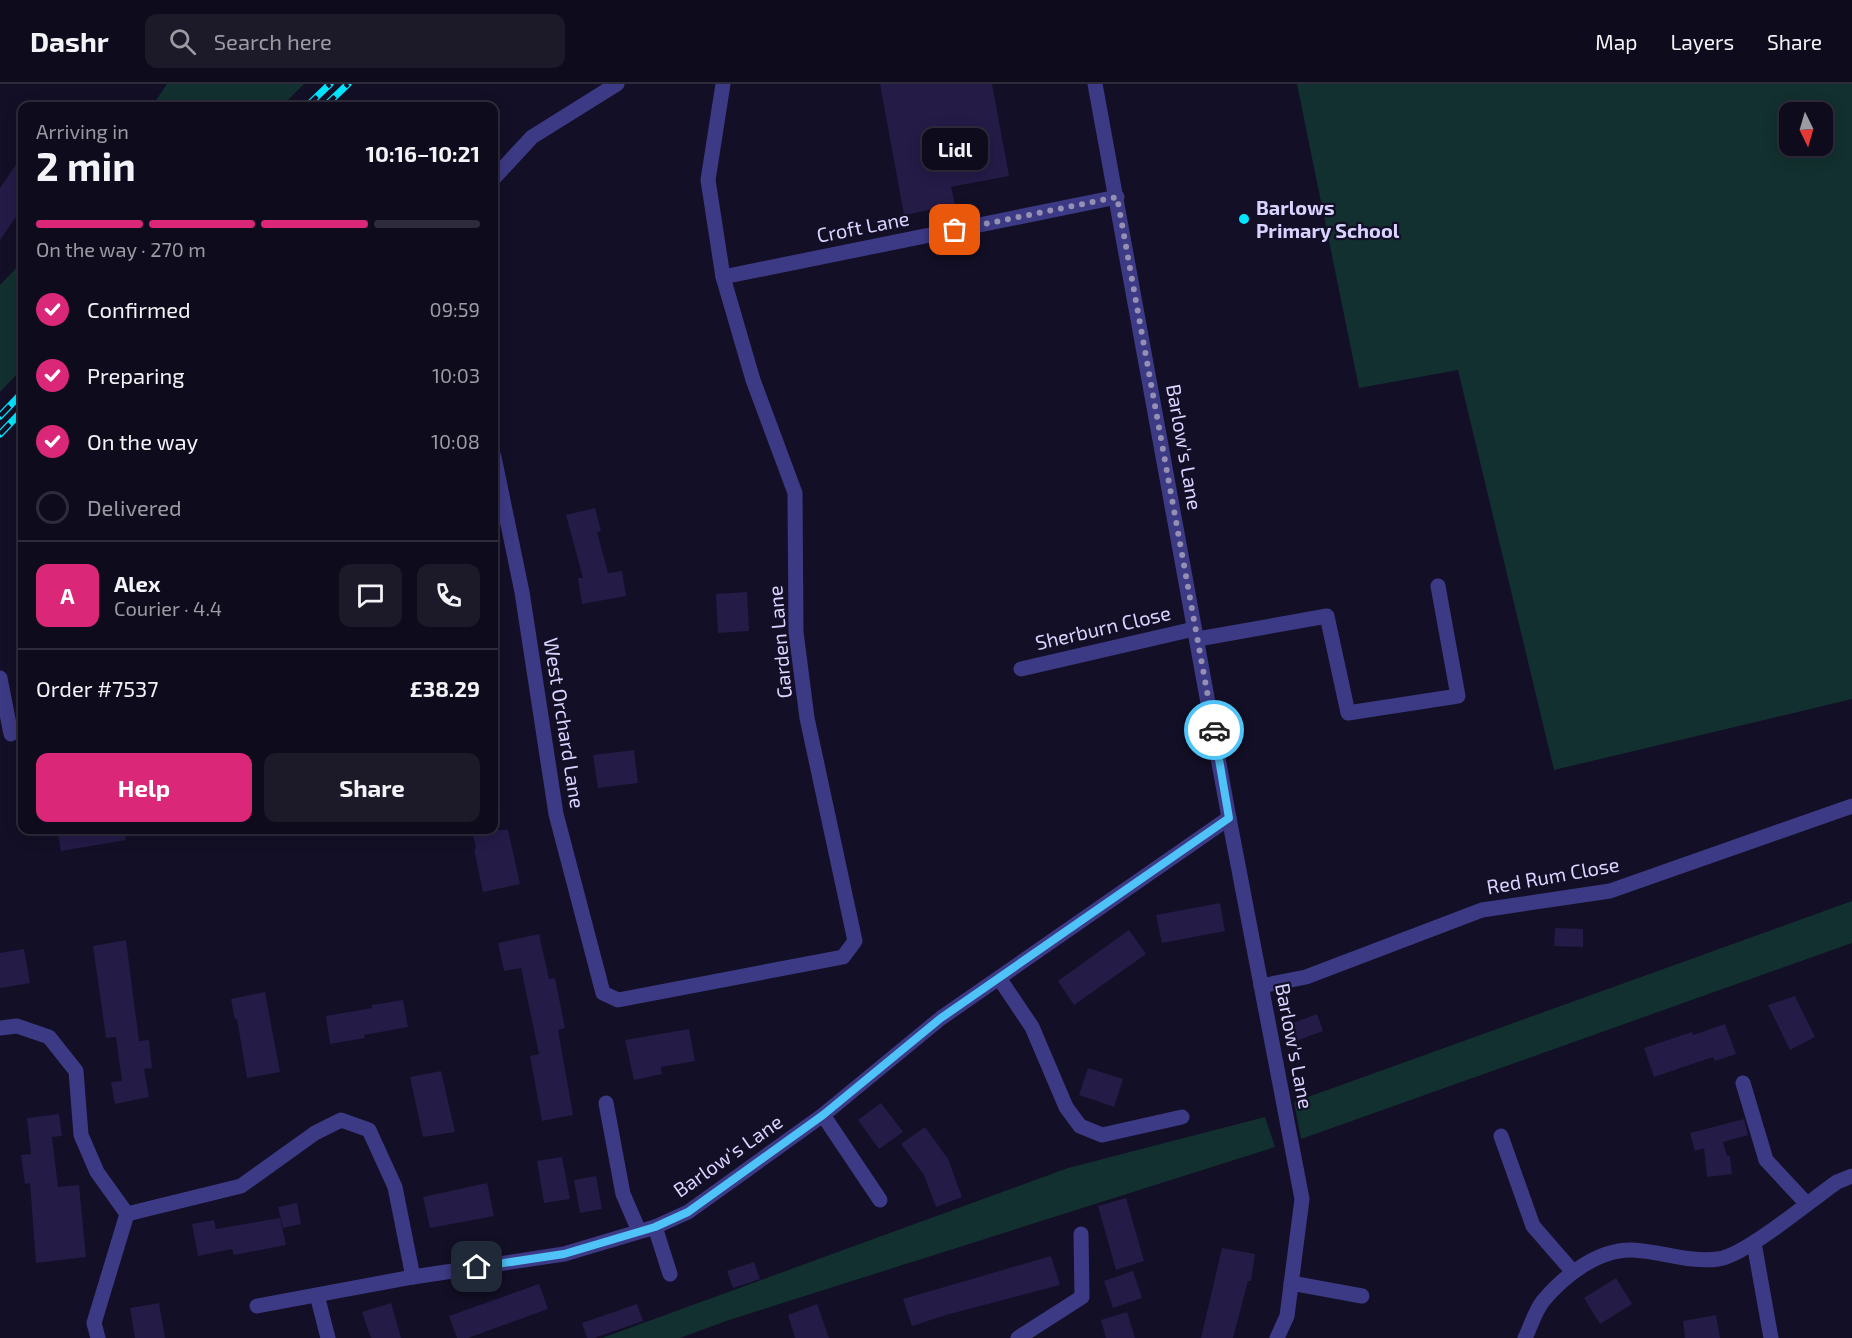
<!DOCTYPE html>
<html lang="en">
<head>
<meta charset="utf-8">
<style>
	:root { --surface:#0e0b1c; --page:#1c1929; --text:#f1f3f6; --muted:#9b9ba3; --line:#2e2b3b; --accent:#db2777 }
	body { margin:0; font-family:"Exo 2",sans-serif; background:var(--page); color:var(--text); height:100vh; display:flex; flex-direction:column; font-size:22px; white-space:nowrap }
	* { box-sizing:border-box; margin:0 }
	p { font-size:20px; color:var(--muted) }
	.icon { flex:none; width:33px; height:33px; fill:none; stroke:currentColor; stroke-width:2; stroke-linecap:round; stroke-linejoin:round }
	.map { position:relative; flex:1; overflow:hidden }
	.side { position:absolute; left:18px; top:18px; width:480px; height:732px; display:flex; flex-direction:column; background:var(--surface); border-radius:12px; box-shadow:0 3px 15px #0003,0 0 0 2px var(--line) }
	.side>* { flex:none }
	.needle { width:39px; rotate:175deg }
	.fabs { position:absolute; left:1779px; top:18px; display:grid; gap:12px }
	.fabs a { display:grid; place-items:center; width:54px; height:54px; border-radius:12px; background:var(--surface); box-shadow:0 3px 15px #0003,0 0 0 2px var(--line); font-size:30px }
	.pin { position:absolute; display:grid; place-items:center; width:51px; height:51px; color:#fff; margin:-26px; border-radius:12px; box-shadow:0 3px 9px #0006 }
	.courier { position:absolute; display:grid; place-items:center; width:60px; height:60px; margin:-30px; border:4px solid #4fc3f7; border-radius:50%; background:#fff; color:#222; box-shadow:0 2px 8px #0007 }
	.bubble { position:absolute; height:42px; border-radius:12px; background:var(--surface); box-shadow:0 3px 15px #0003,0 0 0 2px var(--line); font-size:20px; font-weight:700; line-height:42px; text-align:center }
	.head em { font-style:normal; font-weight:700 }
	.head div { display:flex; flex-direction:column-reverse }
	.head { display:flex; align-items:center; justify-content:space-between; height:102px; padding:0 18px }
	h1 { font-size:39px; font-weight:700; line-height:45px }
	.bar { display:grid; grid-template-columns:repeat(4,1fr); gap:9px 6px; align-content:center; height:72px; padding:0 18px }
	.bar i { height:8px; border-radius:4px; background:var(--line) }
	.bar .active { background:var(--accent) }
	.bar p { grid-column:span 4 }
	.line { display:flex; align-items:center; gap:15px; padding:0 18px; border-top:2px solid var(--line) }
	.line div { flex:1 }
	.round { display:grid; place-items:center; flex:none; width:63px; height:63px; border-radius:12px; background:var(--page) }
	ol { padding:0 18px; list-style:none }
	li { display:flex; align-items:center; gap:18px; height:66px }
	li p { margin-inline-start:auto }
	li .icon { padding:6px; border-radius:50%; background:var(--accent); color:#fff; stroke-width:4 }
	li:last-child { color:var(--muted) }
	li i { width:33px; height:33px; border:3px solid var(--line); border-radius:50% }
	.button { display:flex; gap:12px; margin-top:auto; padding:12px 18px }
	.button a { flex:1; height:69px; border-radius:12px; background:var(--accent); color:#fff; font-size:24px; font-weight:700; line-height:69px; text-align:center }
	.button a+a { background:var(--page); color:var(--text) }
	header { display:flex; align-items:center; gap:36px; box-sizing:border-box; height:84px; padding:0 30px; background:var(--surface); border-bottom:2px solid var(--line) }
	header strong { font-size:28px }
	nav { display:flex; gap:33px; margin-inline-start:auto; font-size:21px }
	.search { width:420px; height:54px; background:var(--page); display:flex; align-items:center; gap:15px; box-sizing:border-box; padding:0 21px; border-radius:12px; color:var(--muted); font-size:22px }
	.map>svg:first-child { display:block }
	.green { fill:#12302f; fill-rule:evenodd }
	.building { fill:#241b47 }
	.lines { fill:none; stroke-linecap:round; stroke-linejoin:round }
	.minor { stroke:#3d3a85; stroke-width:15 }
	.rail-casing { stroke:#00e5ff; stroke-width:7 }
	.rail { stroke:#130f26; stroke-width:4.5; stroke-dasharray:14; stroke-linecap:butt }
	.done { stroke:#948fb3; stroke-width:6; stroke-dasharray:0 10.8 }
	.route { stroke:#4fc3f7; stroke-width:8 }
	.poi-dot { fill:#00e5ff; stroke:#130f26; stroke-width:2 }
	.labels { text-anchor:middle; stroke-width:4.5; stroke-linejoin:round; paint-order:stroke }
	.poi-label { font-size:20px; font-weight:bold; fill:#d9d4ff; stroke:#130f26; text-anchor:start }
	.street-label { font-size:20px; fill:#d9d4ff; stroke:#130f26 }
</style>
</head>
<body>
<header>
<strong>Dashr</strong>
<div class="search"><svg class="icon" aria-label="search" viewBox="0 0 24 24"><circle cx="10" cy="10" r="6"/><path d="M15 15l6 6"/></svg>Search here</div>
<nav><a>Map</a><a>Layers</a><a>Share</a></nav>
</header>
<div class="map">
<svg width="1852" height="1254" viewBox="0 0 1852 1254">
	<rect width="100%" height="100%" fill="#130f26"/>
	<g class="green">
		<path d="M 167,0 L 304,0 L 282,22 L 152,22 Z"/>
		<path d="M 1297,0 L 1852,0 L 1852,615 L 1554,686 L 1458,286 L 1359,304 ZM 1822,28 L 1822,62 L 1790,62 L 1790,28 Z"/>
		<path d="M 22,178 L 22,285 L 0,308 L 0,201 Z"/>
		<path d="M 1852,817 L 1852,859 L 1301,1055 L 1294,1018 Z"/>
		<path d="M 1265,1033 L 1275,1063 L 729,1236 L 680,1254 L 602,1254 L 1068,1084 Z"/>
	</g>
	<g class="building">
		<path d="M 880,0 L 992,0 L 1009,92 L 951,103 L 955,121 L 904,131 Z"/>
		<path d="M 22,72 L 22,124 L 0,156 L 0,104 Z"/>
		<path d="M 595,424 L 601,447 L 597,448 L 608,489 L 622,487 L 626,512 L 582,520 L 578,494 L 583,494 L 566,431 Z"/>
		<path d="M 747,508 L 749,547 L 718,549 L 716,510 Z"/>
		<path d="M 634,666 L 638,699 L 598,704 L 593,671 Z"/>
		<path d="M 57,746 L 125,746 L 126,756 L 61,767 Z"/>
		<path d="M 472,746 L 508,746 L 520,800 L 483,808 L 474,765 L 476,765 Z"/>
		<path d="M 1220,819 L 1225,847 L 1162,859 L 1156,831 Z"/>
		<path d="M 1555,844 L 1583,845 L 1583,863 L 1554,862 Z"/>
		<path d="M 1129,846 L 1146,870 L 1074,921 L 1058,897 Z"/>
		<path d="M 539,850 L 549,895 L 555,894 L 565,944 L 558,946 L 573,1031 L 542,1037 L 530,972 L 539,970 L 521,884 L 504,887 L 498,859 Z"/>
		<path d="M 126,856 L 139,957 L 149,956 L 152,984 L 144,985 L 149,1013 L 115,1020 L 111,998 L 122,997 L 116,953 L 106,954 L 93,862 Z"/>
		<path d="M 24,865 L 30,899 L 0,904 L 0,869 Z"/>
		<path d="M 265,908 L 280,988 L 247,994 L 237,935 L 235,936 L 231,915 Z"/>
		<path d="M 1795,912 L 1815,953 L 1790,966 L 1768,921 Z"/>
		<path d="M 403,916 L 408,943 L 364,951 L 365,954 L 330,960 L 326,932 L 372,924 L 372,921 Z"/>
		<path d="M 1317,930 L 1323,947 L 1296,957 L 1290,940 Z"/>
		<path d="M 1725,940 L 1736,970 L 1715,977 L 1713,973 L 1654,993 L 1644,964 L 1692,948 L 1693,951 Z"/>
		<path d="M 689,945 L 695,977 L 661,983 L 662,990 L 634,996 L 625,956 Z"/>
		<path d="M 1088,984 L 1123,995 L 1114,1023 L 1079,1011 Z"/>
		<path d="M 441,987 L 455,1048 L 423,1053 L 410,993 Z"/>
		<path d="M 881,1019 L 903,1048 L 879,1065 L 858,1036 Z"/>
		<path d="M 59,1030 L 62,1052 L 52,1053 L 58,1103 L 79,1101 L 86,1173 L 36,1179 L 30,1099 L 25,1100 L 21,1071 L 31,1070 L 27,1034 Z"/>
		<path d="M 1744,1035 L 1748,1051 L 1723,1058 L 1727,1072 L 1730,1072 L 1732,1090 L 1707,1093 L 1704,1064 L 1695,1067 L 1690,1049 Z"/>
		<path d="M 925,1043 L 948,1075 L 962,1113 L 936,1123 L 924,1091 L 901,1060 Z"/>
		<path d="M 562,1073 L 570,1115 L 544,1119 L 537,1077 Z"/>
		<path d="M 596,1092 L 602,1125 L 580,1129 L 574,1096 Z"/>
		<path d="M 487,1099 L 494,1132 L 430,1144 L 423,1113 Z"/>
		<path d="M 1126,1114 L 1144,1177 L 1116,1186 L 1098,1122 Z"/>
		<path d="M 297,1119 L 301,1140 L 283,1144 L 278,1123 Z"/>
		<path d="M 280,1134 L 286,1161 L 234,1171 L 232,1165 L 198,1172 L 192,1140 L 214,1136 L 216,1145 Z"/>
		<path d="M 1222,1164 L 1255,1170 L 1251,1197 L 1248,1197 L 1233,1254 L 1201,1254 Z"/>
		<path d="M 1051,1172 L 1060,1201 L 946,1231 L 912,1242 L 903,1215 Z"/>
		<path d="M 754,1178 L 760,1195 L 733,1204 L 727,1187 Z"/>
		<path d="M 1133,1187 L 1142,1214 L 1113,1224 L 1104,1197 Z"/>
		<path d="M 1616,1194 L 1632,1220 L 1600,1240 L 1584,1214 Z"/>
		<path d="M 539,1200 L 548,1225 L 468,1254 L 457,1254 L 449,1232 Z"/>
		<path d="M 159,1219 L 165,1254 L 135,1254 L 130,1224 Z"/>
		<path d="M 391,1219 L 401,1254 L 371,1254 L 362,1228 Z"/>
		<path d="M 637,1220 L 643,1237 L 594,1254 L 587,1254 L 582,1239 Z"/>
		<path d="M 817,1220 L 829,1254 L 795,1254 L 788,1231 Z"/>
		<path d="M 1127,1228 L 1135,1254 L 1106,1254 L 1101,1236 Z"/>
		<path d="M 1716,1231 L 1720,1254 L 1685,1254 L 1683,1237 Z"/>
	</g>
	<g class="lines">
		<g class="minor">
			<path d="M 1095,0 L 1229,734 L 1302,1115 L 1287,1232 L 1277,1254"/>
			<path d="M 494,94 L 532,53 L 617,0"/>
			<path d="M 723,193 L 1117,113"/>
			<path d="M 494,373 L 522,508 L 556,730 L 603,909 L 618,916 L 843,873 L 855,857 L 807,634 L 796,548 L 795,409 L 753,296 L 723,193 L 708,96 L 723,0"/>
			<path d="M 1198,555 L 1327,532 L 1348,629 L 1458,612 L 1438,502"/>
			<path d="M 1021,585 L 1194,545"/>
			<path d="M 0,594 L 11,650"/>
			<path d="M 999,894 L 1032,943 L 1066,1023 L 1080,1042 L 1102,1051 L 1182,1033"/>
			<path d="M 1261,902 L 1306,893 L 1482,826 L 1610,807 L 1852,722"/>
			<path d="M 0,944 L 17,942 L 49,953 L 76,987 L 81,1051 L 97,1088 L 127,1130"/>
			<path d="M 1743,999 L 1766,1076 L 1806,1119"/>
			<path d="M 606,1019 L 623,1110 L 639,1147"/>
			<path d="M 823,1031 L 880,1116"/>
			<path d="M 1501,1052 L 1533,1142 L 1573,1188"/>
			<path d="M 655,1143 L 670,1190"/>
			<path d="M 1754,1159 L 1771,1254"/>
			<path d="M 1291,1199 L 1362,1212"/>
			<path d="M 317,1211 L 328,1254"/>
			<path d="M 257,1222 L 413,1193 L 564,1170 L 655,1143 L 688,1128 L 823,1031 L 941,934 L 1229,734"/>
			<path d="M 98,1254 L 94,1239 L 127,1130 L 241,1102 L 315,1049 L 341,1036 L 369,1046 L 395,1103 L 413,1193"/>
			<path d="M 1018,1254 L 1082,1213 L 1081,1150"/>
			<path d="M 1525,1254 C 1531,1242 1535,1227 1543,1217 C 1564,1192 1598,1165 1632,1166 C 1660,1167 1690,1179 1718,1175 C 1745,1172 1811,1116 1837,1098 L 1852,1092"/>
		</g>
		<g class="rail-casing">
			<g id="rail">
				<path d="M 307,22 L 330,0"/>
				<path d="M 325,22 L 348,0"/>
				<path d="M 0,332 L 22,309"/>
				<path d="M 0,350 L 22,327"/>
			</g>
		</g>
		<use href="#rail" class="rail"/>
	</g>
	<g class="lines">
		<path class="done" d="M 955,146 L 1117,113 L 1214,646"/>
		<path class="route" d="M 477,1183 L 564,1170 L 655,1143 L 688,1128 L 823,1031 L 941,934 L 1229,734 L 1214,646"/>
	</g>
	<circle class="poi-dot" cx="1244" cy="135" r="6"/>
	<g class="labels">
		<g class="poi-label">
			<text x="1256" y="131">Barlows<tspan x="1256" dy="23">Primary School</tspan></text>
		</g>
		<g class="street-label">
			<text transform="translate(863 143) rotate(-11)" y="7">Croft Lane</text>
			<text transform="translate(1184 363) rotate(80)" y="7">Barlow's Lane</text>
			<text transform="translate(1103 544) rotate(-13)" y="7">Sherburn Close</text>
			<text transform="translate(780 558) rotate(-95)" y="7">Garden Lane</text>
			<text transform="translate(564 639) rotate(81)" y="7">West Orchard Lane</text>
			<text transform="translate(1553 792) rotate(-10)" y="7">Red Rum Close</text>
			<text transform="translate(1294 962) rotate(79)" y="7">Barlow's Lane</text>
			<text transform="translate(728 1072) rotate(-35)" y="7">Barlow's Lane</text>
		</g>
	</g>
</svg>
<div class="fabs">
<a><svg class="needle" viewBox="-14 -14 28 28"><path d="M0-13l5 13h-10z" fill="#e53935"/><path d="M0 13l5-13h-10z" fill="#9b9ba3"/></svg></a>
</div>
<div class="pin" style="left:955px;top:146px;background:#ea580c"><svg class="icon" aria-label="bag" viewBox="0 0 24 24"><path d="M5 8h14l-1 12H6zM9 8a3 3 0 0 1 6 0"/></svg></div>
<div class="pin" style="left:477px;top:1183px;background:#1f2937"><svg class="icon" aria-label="home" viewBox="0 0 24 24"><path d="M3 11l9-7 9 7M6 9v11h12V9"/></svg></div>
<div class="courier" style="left:1214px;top:646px"><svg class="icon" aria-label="car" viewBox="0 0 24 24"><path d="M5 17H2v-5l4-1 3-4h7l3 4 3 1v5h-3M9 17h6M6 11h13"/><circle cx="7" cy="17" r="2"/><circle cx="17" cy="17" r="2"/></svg></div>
<div class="bubble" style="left:922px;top:44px;width:66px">Lidl</div>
<section class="side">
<div class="head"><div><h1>2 min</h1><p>Arriving in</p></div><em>10:16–10:21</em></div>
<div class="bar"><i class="active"></i><i class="active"></i><i class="active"></i><i></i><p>On the way · 270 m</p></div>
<ol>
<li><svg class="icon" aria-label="check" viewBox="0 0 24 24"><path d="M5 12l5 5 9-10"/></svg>Confirmed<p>09:59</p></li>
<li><svg class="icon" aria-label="check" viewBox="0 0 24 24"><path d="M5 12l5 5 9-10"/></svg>Preparing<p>10:03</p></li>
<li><svg class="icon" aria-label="check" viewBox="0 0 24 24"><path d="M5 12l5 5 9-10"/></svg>On the way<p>10:08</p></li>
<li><i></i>Delivered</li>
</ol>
<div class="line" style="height:108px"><b class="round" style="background:var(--accent);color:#fff">A</b><div><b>Alex</b><p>Courier · 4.4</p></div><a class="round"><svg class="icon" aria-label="chat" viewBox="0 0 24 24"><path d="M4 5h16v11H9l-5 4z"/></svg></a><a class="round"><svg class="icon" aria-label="phone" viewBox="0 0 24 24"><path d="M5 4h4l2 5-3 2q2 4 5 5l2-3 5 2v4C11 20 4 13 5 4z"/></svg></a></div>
<div class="line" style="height:78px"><div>Order #7537</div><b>£38.29</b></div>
<div class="button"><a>Help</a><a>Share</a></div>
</section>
</div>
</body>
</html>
